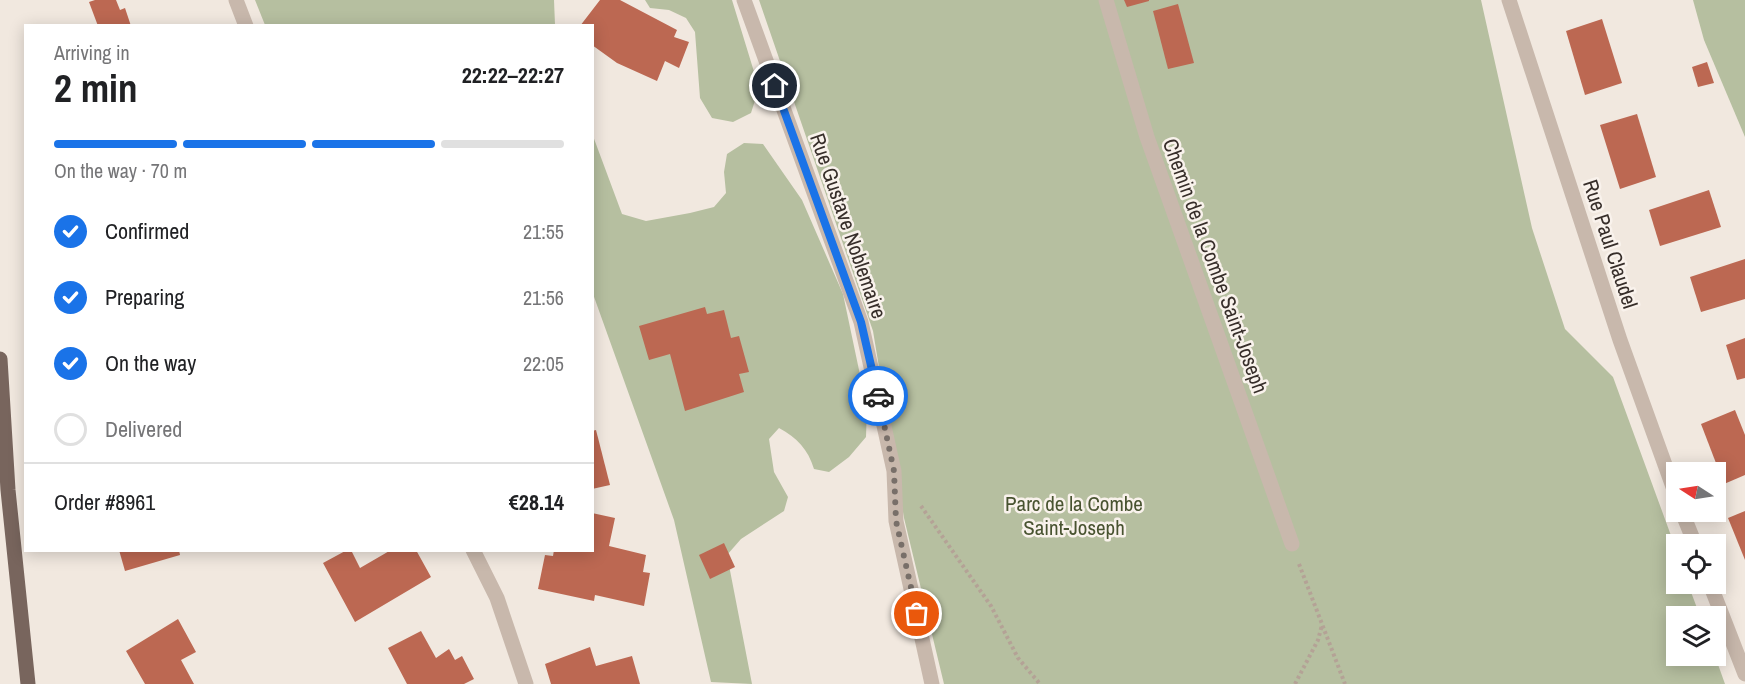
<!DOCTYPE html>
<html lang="en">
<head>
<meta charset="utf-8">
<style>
	:root { --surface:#fff; --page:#f6f6f6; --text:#202124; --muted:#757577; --line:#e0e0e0; --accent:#1a73e8 }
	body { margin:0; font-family:"Archivo Narrow",sans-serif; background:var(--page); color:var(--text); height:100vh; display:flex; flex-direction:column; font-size:22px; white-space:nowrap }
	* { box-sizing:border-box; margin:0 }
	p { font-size:20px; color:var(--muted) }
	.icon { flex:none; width:33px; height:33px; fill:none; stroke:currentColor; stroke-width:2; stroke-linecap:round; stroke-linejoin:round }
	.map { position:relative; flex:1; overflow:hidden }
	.drawer { position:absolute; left:24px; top:24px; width:570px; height:528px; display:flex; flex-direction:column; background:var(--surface); border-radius:0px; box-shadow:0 3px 15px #0003 }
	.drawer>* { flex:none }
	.needle { width:39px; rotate:282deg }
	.tools { position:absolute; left:1666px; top:462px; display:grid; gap:12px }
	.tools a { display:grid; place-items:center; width:60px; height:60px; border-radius:0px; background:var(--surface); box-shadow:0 3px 15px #0003; font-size:30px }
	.pin { position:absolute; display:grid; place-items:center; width:51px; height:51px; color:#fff; margin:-26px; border:3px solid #fff; border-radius:50%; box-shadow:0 2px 6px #0007 }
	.courier { position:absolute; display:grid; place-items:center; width:60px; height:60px; margin:-30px; border:4px solid #1a73e8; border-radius:50%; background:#fff; color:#222; box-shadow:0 2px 8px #0007 }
	.summary em { font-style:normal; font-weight:700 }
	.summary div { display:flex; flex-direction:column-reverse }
	.summary { display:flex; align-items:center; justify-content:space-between; height:102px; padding:0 30px }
	h1 { font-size:39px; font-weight:700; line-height:45px }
	.bar { display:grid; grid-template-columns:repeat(4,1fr); gap:9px 6px; align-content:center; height:72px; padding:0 30px }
	.bar i { height:8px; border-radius:4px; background:var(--line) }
	.bar .active { background:var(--accent) }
	.bar p { grid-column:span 4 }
	.line { display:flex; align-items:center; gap:15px; padding:0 30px; border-top:2px solid var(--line) }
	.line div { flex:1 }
	ol { padding:0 30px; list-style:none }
	li { display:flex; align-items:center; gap:18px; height:66px }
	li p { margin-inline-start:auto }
	li .icon { padding:6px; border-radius:50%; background:var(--accent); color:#fff; stroke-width:4 }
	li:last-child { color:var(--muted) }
	li i { width:33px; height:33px; border:3px solid var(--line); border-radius:50% }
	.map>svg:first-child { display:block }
	.green { fill:#b6bfa0 }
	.building { fill:#bc6852 }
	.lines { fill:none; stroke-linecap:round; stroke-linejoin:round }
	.path { stroke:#b4a296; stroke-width:4; stroke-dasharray:3 3; stroke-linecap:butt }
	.minor { stroke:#c8b8ac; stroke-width:15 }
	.major { stroke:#78655d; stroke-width:15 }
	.done { stroke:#786f69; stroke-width:6; stroke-dasharray:0 10.8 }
	.route { stroke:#1a73e8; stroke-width:8 }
	.labels { text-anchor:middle; stroke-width:5; stroke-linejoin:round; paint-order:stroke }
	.street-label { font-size:21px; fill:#372e2a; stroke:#f9f2ec }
	.park-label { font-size:21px; fill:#485330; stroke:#f9f2ec }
</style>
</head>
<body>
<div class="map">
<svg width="1745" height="684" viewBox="0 0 1745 684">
	<rect width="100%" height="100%" fill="#f1e8df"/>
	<g class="green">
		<path d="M 255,0 L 554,0 L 555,25 L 265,25 Z"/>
		<path d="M 645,0 L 732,0 L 759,88 L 751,113 L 733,122 L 712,118 L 700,98 L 695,32 L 686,18 L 669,10 L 650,8 Z"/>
		<path d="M 759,0 L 1481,0 L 1532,228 L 1565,329 L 1613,377 L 1677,552 L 1677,584 L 1688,584 L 1700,616 L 1677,616 L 1677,656 L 1715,656 L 1725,684 L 944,684 L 904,518 L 873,331 Z"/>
		<path d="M 1693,0 L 1745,0 L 1745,137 L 1704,40 Z"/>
		<path d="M 593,136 L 622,214 L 646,221 L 690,213 L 714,207 L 726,193 L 724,172 L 727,154 L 744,143 L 763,144 L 802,200 L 843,294 L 867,408 L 866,437 L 849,457 L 829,472 L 814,469 C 808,449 797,438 779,428 L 769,439 L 774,472 L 788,497 L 784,511 L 741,539 L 727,555 L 752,684 L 711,682 L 674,520 L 593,294 Z"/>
	</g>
	<g class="building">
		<path d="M 95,0 L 116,0 L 120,10 L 125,8 L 131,26 L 98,26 L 89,2 Z"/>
		<path d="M 600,0 L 620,0 L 677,30 L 674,37 L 689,42 L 679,68 L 665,61 L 657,81 L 617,63 L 592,45 L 592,26 L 580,26 Z"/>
		<path d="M 1124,0 L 1149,0 L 1149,1 L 1127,7 Z"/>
		<path d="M 1178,4 L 1194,63 L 1168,69 L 1153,11 Z"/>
		<path d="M 1602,19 L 1622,83 L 1585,95 L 1566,31 Z"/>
		<path d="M 1707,62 L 1714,83 L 1698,87 L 1692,67 Z"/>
		<path d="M 1637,114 L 1656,177 L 1620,189 L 1600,125 Z"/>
		<path d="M 1709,190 L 1721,227 L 1660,246 L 1649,210 Z"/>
		<path d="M 1745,259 L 1745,299 L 1701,312 L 1690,277 Z"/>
		<path d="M 705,307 L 707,314 L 724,310 L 731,338 L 739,336 L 749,372 L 739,374 L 744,392 L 685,411 L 670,354 L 649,360 L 639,326 Z"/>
		<path d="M 1745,338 L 1745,378 L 1737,380 L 1726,345 Z"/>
		<path d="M 1735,410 L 1745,435 L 1745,475 L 1724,484 L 1701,424 Z"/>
		<path d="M 596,430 L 610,485 L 592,489 L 592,431 Z"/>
		<path d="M 1745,511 L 1745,560 L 1728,518 Z"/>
		<path d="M 592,513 L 615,518 L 609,546 L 646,555 L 643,572 L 650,573 L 644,606 L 595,595 L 594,601 L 538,589 L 545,555 L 553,556 L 554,550 L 592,550 Z"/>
		<path d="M 724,543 L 735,567 L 710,579 L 699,555 Z"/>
		<path d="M 119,550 L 179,550 L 180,555 L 125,571 Z"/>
		<path d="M 347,550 L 351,550 L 360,568 L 391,550 L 416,550 L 431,577 L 355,622 L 323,563 Z"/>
		<path d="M 178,619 L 196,652 L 181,660 L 194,684 L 145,684 L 126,651 Z"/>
		<path d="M 421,631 L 436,658 L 449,649 L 455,660 L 462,656 L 474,679 L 464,684 L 407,684 L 388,648 Z"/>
		<path d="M 590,647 L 596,666 L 632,656 L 640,684 L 551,684 L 545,664 Z"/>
	</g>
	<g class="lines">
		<g class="path">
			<path d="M 921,506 L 991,606 L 1018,658 L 1040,684"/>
			<path d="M 1299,564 L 1345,684"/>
			<path d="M 1295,684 L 1318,640 L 1322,625"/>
		</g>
		<g class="minor">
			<path d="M 236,0 L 246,26"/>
			<path d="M 744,0 L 861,322 L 894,471 L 896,521 L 932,684"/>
			<path d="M 1106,0 L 1147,137 L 1292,544"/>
			<path d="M 1509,0 L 1620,340 L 1677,498"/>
			<path d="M 1682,512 L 1695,544"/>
			<path d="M 473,550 L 497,598 L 526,684"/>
			<path d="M 1710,584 L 1745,674"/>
		</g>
		<path class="major" d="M 0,359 L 8,490 L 28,684"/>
	</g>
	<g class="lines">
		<path class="done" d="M 878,396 L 894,471 L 896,521 L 917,614"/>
		<path class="route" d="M 775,86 L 861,322 L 878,396"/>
	</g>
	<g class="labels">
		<g class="street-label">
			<text transform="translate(848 226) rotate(71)" y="7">Rue Gustave Noblemaire</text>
			<text transform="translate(1610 244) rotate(72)" y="7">Rue Paul Claudel</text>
			<text transform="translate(1215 266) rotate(70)" y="7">Chemin de la Combe Saint-Joseph</text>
		</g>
		<g class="park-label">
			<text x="1074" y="511">Parc de la Combe<tspan x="1074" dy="24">Saint-Joseph</tspan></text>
		</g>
	</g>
</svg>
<div class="tools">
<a><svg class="needle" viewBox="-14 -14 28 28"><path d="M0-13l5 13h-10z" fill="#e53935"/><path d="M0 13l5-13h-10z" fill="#757577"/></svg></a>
<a><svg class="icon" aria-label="locate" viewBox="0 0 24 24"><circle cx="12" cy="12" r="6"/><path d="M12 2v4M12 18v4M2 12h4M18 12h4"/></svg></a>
<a><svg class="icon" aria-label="layers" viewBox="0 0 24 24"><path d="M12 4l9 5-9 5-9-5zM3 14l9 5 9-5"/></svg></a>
</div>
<div class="pin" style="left:917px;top:614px;background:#ea580c"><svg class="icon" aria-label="bag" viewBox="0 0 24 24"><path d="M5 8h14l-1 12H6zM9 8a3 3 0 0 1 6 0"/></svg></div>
<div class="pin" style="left:775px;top:86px;background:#1f2937"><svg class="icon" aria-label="home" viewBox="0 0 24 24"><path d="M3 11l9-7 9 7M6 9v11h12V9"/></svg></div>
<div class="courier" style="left:878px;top:396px"><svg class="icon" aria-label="car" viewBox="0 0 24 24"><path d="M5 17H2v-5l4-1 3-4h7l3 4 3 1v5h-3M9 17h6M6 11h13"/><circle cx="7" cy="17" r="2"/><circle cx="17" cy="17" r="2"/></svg></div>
<section class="drawer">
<div class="summary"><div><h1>2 min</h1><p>Arriving in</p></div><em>22:22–22:27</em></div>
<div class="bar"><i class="active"></i><i class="active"></i><i class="active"></i><i></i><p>On the way · 70 m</p></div>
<ol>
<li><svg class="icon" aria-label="check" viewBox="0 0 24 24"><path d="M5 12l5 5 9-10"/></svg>Confirmed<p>21:55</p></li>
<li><svg class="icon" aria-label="check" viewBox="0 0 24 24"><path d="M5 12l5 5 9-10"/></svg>Preparing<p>21:56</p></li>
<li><svg class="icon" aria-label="check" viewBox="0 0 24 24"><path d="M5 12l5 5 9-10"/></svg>On the way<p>22:05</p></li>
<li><i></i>Delivered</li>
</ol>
<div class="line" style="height:78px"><div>Order #8961</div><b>€28.14</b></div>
</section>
</div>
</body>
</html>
